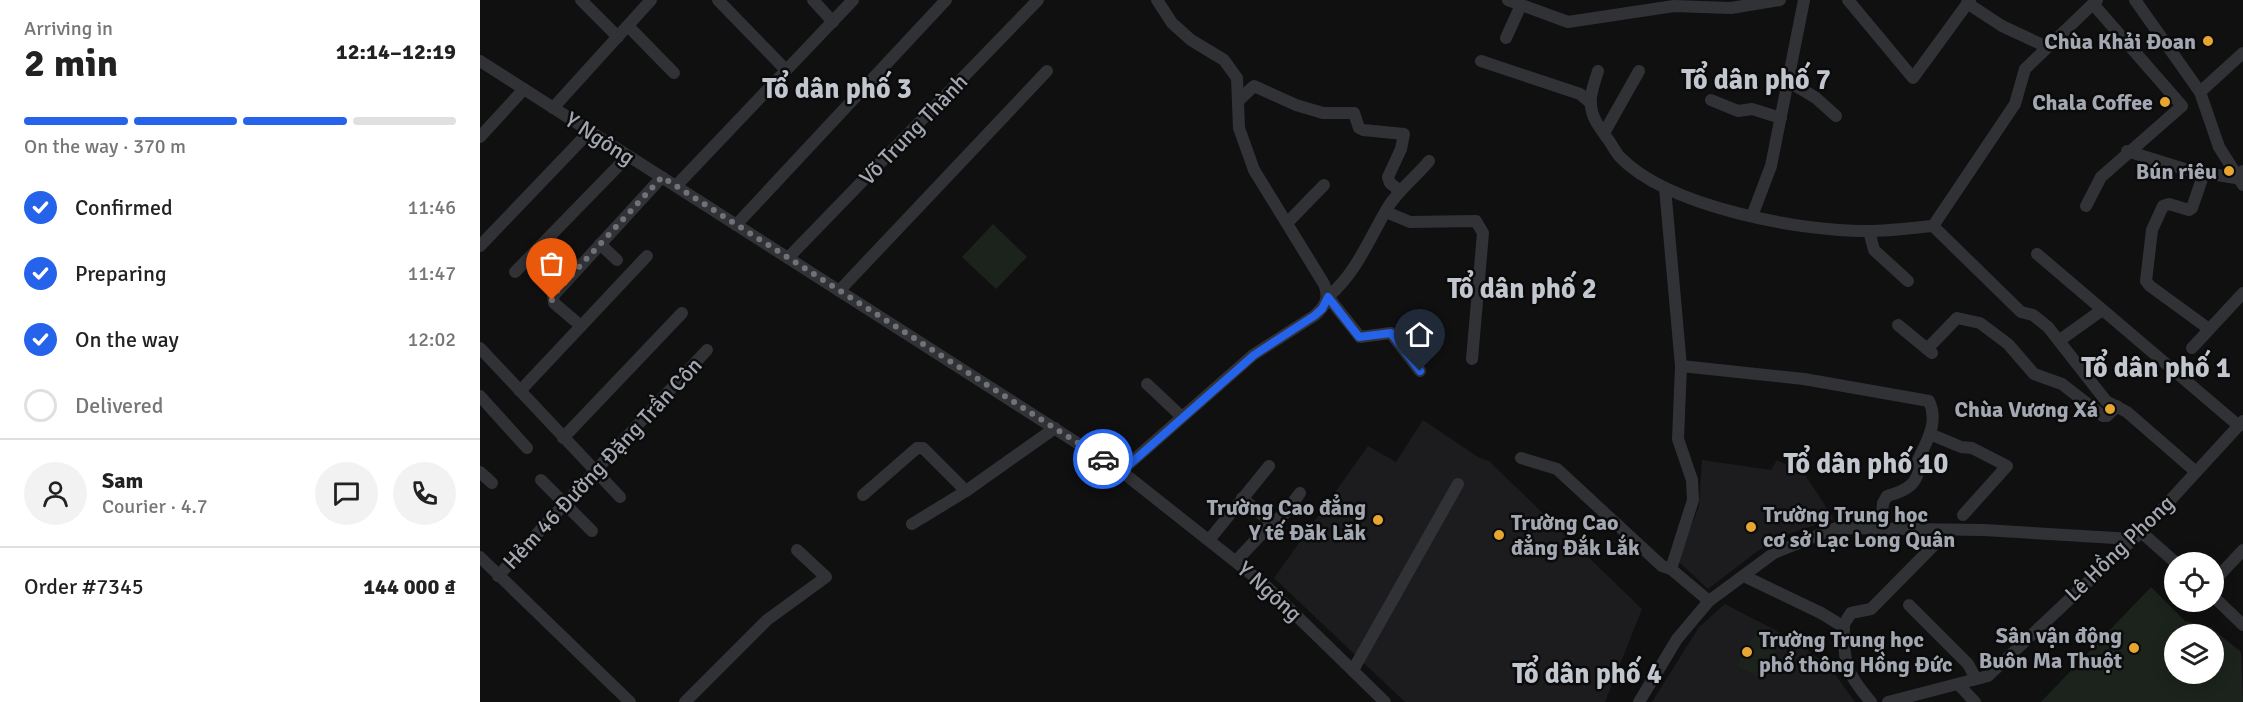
<!DOCTYPE html>
<html lang="en">
<head>
<meta charset="utf-8">
<style>
	:root { --surface:#fff; --page:#f2f2f2; --text:#222; --muted:#767676; --line:#e0e0e0; --accent:#2563eb }
	body { margin:0; font-family:Signika,sans-serif; background:var(--page); color:var(--text); height:100vh; display:flex; flex-direction:column; font-size:22px; white-space:nowrap }
	* { box-sizing:border-box; margin:0 }
	p { font-size:20px; color:var(--muted) }
	.icon { flex:none; width:33px; height:33px; fill:none; stroke:currentColor; stroke-width:2; stroke-linecap:round; stroke-linejoin:round }
	.map { position:relative; flex:1; overflow:hidden }
	.details { display:flex; flex-direction:column; background:var(--surface); width:480px }
	.details>* { flex:none }
	.buttons { position:absolute; left:1684px; top:552px; display:grid; gap:12px }
	.buttons a { display:grid; place-items:center; width:60px; height:60px; border-radius:50%; background:var(--surface); box-shadow:0 3px 15px #0003; font-size:30px }
	.pin { position:absolute; display:grid; place-items:center; width:51px; height:51px; color:#fff; margin:-62px -26px; border-radius:50% 50% 50% 0; rotate:-45deg; box-shadow:0 0 6px #0007 }
	.pin .icon { rotate:45deg }
	.courier { position:absolute; display:grid; place-items:center; width:60px; height:60px; margin:-30px; border:4px solid #2563eb; border-radius:50%; background:#fff; color:#222; box-shadow:0 2px 8px #0007 }
	.head em { font-style:normal; font-weight:800 }
	.head div { display:flex; flex-direction:column-reverse }
	.head { display:flex; align-items:center; justify-content:space-between; height:102px; padding:0 24px }
	h1 { font-size:39px; font-weight:800; line-height:45px }
	.bar { display:grid; grid-template-columns:repeat(4,1fr); gap:9px 6px; align-content:center; height:72px; padding:0 24px }
	.bar i { height:8px; border-radius:4px; background:var(--line) }
	.bar .current { background:var(--accent) }
	.bar p { grid-column:span 4 }
	.line { display:flex; align-items:center; gap:15px; padding:0 24px; border-top:2px solid var(--line) }
	.line div { flex:1 }
	.round { display:grid; place-items:center; flex:none; width:63px; height:63px; border-radius:32px; background:var(--page) }
	ol { padding:0 24px; list-style:none }
	li { display:flex; align-items:center; gap:18px; height:66px }
	li p { margin-inline-start:auto }
	li .icon { padding:6px; border-radius:50%; background:var(--accent); color:#fff; stroke-width:4 }
	li:last-child { color:var(--muted) }
	li i { width:33px; height:33px; border:3px solid var(--line); border-radius:50% }
	main { display:flex; flex:1; min-height:0 }
	.map>svg:first-child { display:block }
	.built { fill:#1c1c1e }
	.green { fill:#1c231d; fill-rule:evenodd }
	.lines { fill:none; stroke-linecap:round; stroke-linejoin:round }
	.minor { stroke:#313236; stroke-width:12 }
	.done { stroke:#6f7279; stroke-width:6; stroke-dasharray:0 10.8 }
	.route { stroke:#2563eb; stroke-width:8 }
	.poi-dot { fill:#e7a532; stroke:#0b0b0c; stroke-width:2 }
	.labels { text-anchor:middle; stroke-width:5; stroke-linejoin:round; paint-order:stroke }
	.poi-label { font-size:22px; font-weight:bold; fill:#a2a7b1; stroke:#0b0b0c; text-anchor:end }
	.street-label { font-size:22px; fill:#a2a7b1; stroke:#0b0b0c }
	.district-label { font-size:28px; font-weight:bold; fill:#c2c6ce; stroke:#0b0b0c }
</style>
</head>
<body>
<main>
<section class="details">
<div class="head"><div><h1>2 min</h1><p>Arriving in</p></div><em>12:14–12:19</em></div>
<div class="bar"><i class="current"></i><i class="current"></i><i class="current"></i><i></i><p>On the way · 370 m</p></div>
<ol>
<li><svg class="icon" aria-label="check" viewBox="0 0 24 24"><path d="M5 12l5 5 9-10"/></svg>Confirmed<p>11:46</p></li>
<li><svg class="icon" aria-label="check" viewBox="0 0 24 24"><path d="M5 12l5 5 9-10"/></svg>Preparing<p>11:47</p></li>
<li><svg class="icon" aria-label="check" viewBox="0 0 24 24"><path d="M5 12l5 5 9-10"/></svg>On the way<p>12:02</p></li>
<li><i></i>Delivered</li>
</ol>
<div class="line" style="height:108px"><a class="round"><svg class="icon" aria-label="person" viewBox="0 0 24 24"><circle cx="12" cy="8" r="4"/><path d="M4 21q1-7 8-7t8 7"/></svg></a><div><b>Sam</b><p>Courier · 4.7</p></div><a class="round"><svg class="icon" aria-label="chat" viewBox="0 0 24 24"><path d="M4 5h16v11H9l-5 4z"/></svg></a><a class="round"><svg class="icon" aria-label="phone" viewBox="0 0 24 24"><path d="M5 4h4l2 5-3 2q2 4 5 5l2-3 5 2v4C11 20 4 13 5 4z"/></svg></a></div>
<div class="line" style="height:78px"><div>Order #7345</div><b>144 000 ₫</b></div>
</section>
<div class="map">
<svg width="1763" height="702" viewBox="0 0 1763 702">
	<rect width="100%" height="100%" fill="#101011"/>
	<g class="built">
		<path d="M 943,420 L 998,457 L 1009,461 L 1162,609 L 1125,702 L 925,702 L 794,578 L 888,446 L 916,462 Z"/>
		<path d="M 1222,460 L 1291,470 L 1297,460 L 1324,473 L 1354,519 L 1308,534 L 1279,550 L 1228,589 L 1198,561 L 1219,506 Z"/>
		<path d="M 1245,604 L 1312,639 L 1349,666 L 1375,702 L 1172,702 L 1219,627 Z"/>
	</g>
	<g class="green">
		<path d="M 513,224 L 547,257 L 516,289 L 482,257 Z"/>
		<path d="M 1671,587 L 1705,621 L 1730,627 L 1761,652 L 1763,702 L 1561,702 ZM 1695,634 L 1734,634 L 1734,674 L 1695,674 Z"/>
		<path d="M 1278,627 L 1301,639 L 1280,678 L 1257,666 Z"/>
	</g>
	<g class="lines">
		<g class="minor">
			<path d="M 101,0 L 138,37"/>
			<path d="M 238,0 L 306,70"/>
			<path d="M 333,0 L 353,22"/>
			<path d="M 1028,0 L 1088,22 L 1194,6 L 1251,8 L 1300,0"/>
			<path d="M 1368,0 L 1433,78 L 1490,0"/>
			<path d="M 1655,0 L 1720,92 L 1739,147 L 1763,185"/>
			<path d="M 1487,3 L 1522,26 L 1567,47"/>
			<path d="M 148,26 L 194,73"/>
			<path d="M 1026,38 L 1041,5"/>
			<path d="M 0,61 L 641,471 L 785,585 L 905,702"/>
			<path d="M 1001,61 L 1100,94 L 1111,103"/>
			<path d="M 1118,71 C 1115,81 1109,96 1111,106 C 1112,119 1121,129 1127,138 C 1132,144 1135,152 1140,157 C 1188,207 1322,232 1389,231 C 1410,231 1432,228 1453,226 L 1541,312 L 1553,315 L 1568,327 L 1626,401 L 1647,412 L 1716,472"/>
			<path d="M 1308,81 L 1336,98 L 1356,116"/>
			<path d="M 1720,92 L 1763,53"/>
			<path d="M 1231,100 L 1258,111 L 1272,109 L 1301,118"/>
			<path d="M 758,101 L 774,86 L 816,105 L 843,113 L 874,113 L 879,128 L 883,130 L 924,134 L 921,149 L 908,177 L 910,183 L 920,191"/>
			<path d="M 73,108 L 171,0"/>
			<path d="M 1124,133 L 1159,71"/>
			<path d="M 0,137 L 44,89"/>
			<path d="M 1647,151 L 1711,171 L 1756,178 L 1763,171"/>
			<path d="M 1724,173 L 1712,208 L 1709,210 L 1689,204 L 1683,206 L 1672,230 L 1666,281 L 1670,286 L 1729,329"/>
			<path d="M 196,186 L 373,0"/>
			<path d="M 1185,188 L 1201,366 L 1198,439 L 1212,480 L 1213,500 L 1191,569"/>
			<path d="M 1606,206 L 1621,177 L 1702,106 L 1613,4"/>
			<path d="M 906,212 L 930,222 L 996,221 L 1003,233 L 992,359"/>
			<path d="M 1272,216 L 1291,166 L 1324,0"/>
			<path d="M 808,222 L 844,185"/>
			<path d="M 256,225 L 466,0"/>
			<path d="M 1453,226 L 1535,104 L 1545,69 L 1617,0"/>
			<path d="M 1389,231 L 1394,250 L 1428,281"/>
			<path d="M 120,244 L 137,260"/>
			<path d="M 0,246 L 110,131"/>
			<path d="M 1557,254 L 1759,426"/>
			<path d="M 308,258 L 558,0"/>
			<path d="M 35,272 L 148,156"/>
			<path d="M 359,291 L 567,71"/>
			<path d="M 1418,325 L 1452,353"/>
			<path d="M 101,326 L 74,303 L 73,296 L 182,177"/>
			<path d="M 1580,340 L 1622,310"/>
			<path d="M 0,348 L 140,497"/>
			<path d="M 1712,348 L 1763,293"/>
			<path d="M 1447,349 L 1477,318 L 1500,323 L 1528,344 L 1554,374 L 1582,384 L 1623,416 L 1627,416 L 1637,406"/>
			<path d="M 1201,366 L 1324,379 L 1449,401 C 1459,422 1447,441 1438,460 C 1442,483 1426,491 1407,496 L 1403,503 L 1401,528"/>
			<path d="M 940,371 L 911,333 L 880,337 L 848,297 C 877,272 889,239 908,207 C 919,189 936,177 949,161"/>
			<path d="M 667,384 L 702,417"/>
			<path d="M 40,391 L 167,256"/>
			<path d="M 0,396 L 47,448"/>
			<path d="M 1450,434 L 1481,447 L 1492,448 L 1527,466 L 1483,515"/>
			<path d="M 83,438 L 202,313"/>
			<path d="M 1041,458 L 1077,469 L 1182,566 L 1191,569 L 1229,601"/>
			<path d="M 641,471 L 773,355 L 834,316 C 845,307 850,298 844,284 L 774,170 L 759,128 L 757,78 L 744,60 L 711,40 L 692,23 L 677,0"/>
			<path d="M 0,472 L 12,483"/>
			<path d="M 61,480 L 112,531"/>
			<path d="M 383,495 L 437,448 L 443,448 L 486,491"/>
			<path d="M 792,523 L 804,514 L 820,493"/>
			<path d="M 432,524 L 486,491 L 575,428"/>
			<path d="M 1661,532 L 1695,562"/>
			<path d="M 729,540 L 789,466"/>
			<path d="M 0,557 L 150,702"/>
			<path d="M 756,561 L 792,523 L 762,498"/>
			<path d="M 18,576 L 227,350"/>
			<path d="M 1264,576 L 1341,613 L 1364,627 C 1363,664 1367,674 1391,702"/>
			<path d="M 1734,581 L 1763,550"/>
			<path d="M 1734,597 L 1763,625"/>
			<path d="M 1429,605 L 1488,664 L 1496,679"/>
			<path d="M 1364,624 L 1371,613 L 1391,609 L 1469,530"/>
			<path d="M 873,670 L 978,484"/>
			<path d="M 1478,684 L 1495,702"/>
			<path d="M 205,702 L 287,620 L 346,577 L 317,550"/>
			<path d="M 1159,702 L 1197,639 L 1229,601 L 1294,553 L 1356,528 L 1504,530 L 1652,539"/>
			<path d="M 1408,702 L 1508,676 L 1661,532 L 1763,421"/>
		</g>
	</g>
	<g class="lines">
		<path class="done" d="M 72,300 L 76,292 L 182,177 L 623,459"/>
		<path class="route" d="M 623,459 L 642,471 L 774,355 L 834,316 L 842,309 L 848,297 L 879,337 L 911,333 L 940,371"/>
	</g>
	<g class="poi-dot">
		<circle cx="1728" cy="41" r="6"/>
		<circle cx="1685" cy="102" r="6"/>
		<circle cx="1749" cy="171" r="6"/>
		<circle cx="1630" cy="409" r="6"/>
		<circle cx="898" cy="520" r="6"/>
		<circle cx="1271" cy="527" r="6"/>
		<circle cx="1019" cy="535" r="6"/>
		<circle cx="1654" cy="648" r="6"/>
		<circle cx="1267" cy="652" r="6"/>
	</g>
	<g class="labels">
		<g class="poi-label">
			<text x="1716" y="49">Chùa Khải Đoan</text>
			<text x="1673" y="110">Chala Coffee</text>
			<text x="1737" y="179">Bún riêu</text>
			<text x="1618" y="417">Chùa Vương Xá</text>
			<text x="886" y="515">Trường Cao đẳng<tspan x="886" dy="25">Y tế Đăk Lăk</tspan></text>
			<text x="1283" y="522" text-anchor="start">Trường Trung học<tspan x="1283" dy="25">cơ sở Lạc Long Quân</tspan></text>
			<text x="1031" y="530" text-anchor="start">Trường Cao<tspan x="1031" dy="25">đẳng Đắk Lắk</tspan></text>
			<text x="1642" y="643">Sân vận động<tspan x="1642" dy="25">Buôn Ma Thuột</tspan></text>
			<text x="1279" y="647" text-anchor="start">Trường Trung học<tspan x="1279" dy="25">phổ thông Hồng Đức</tspan></text>
		</g>
		<g class="street-label">
			<text transform="translate(433 129) rotate(-46)" y="8">Võ Trung Thành</text>
			<text transform="translate(120 138) rotate(33)" y="8">Y Ngông</text>
			<text transform="translate(122 463) rotate(-47)" y="8">Hẻm 46 Đường Đặng Trần Côn</text>
			<text transform="translate(1639 548) rotate(-44)" y="8">Lê Hồng Phong</text>
			<text transform="translate(790 591) rotate(42)" y="8">Y Ngông</text>
		</g>
		<g class="district-label">
			<text x="1276" y="89">Tổ dân phố 7</text>
			<text x="357" y="98">Tổ dân phố 3</text>
			<text x="1042" y="298">Tổ dân phố 2</text>
			<text x="1676" y="377">Tổ dân phố 1</text>
			<text x="1386" y="473">Tổ dân phố 10</text>
			<text x="1107" y="683">Tổ dân phố 4</text>
		</g>
	</g>
</svg>
<div class="buttons">
<a><svg class="icon" aria-label="locate" viewBox="0 0 24 24"><circle cx="12" cy="12" r="6"/><path d="M12 2v4M12 18v4M2 12h4M18 12h4"/></svg></a>
<a><svg class="icon" aria-label="layers" viewBox="0 0 24 24"><path d="M12 4l9 5-9 5-9-5zM3 14l9 5 9-5"/></svg></a>
</div>
<div class="pin" style="left:72px;top:300px;background:#ea580c"><svg class="icon" aria-label="bag" viewBox="0 0 24 24"><path d="M5 8h14l-1 12H6zM9 8a3 3 0 0 1 6 0"/></svg></div>
<div class="pin" style="left:940px;top:371px;background:#1f2937"><svg class="icon" aria-label="home" viewBox="0 0 24 24"><path d="M3 11l9-7 9 7M6 9v11h12V9"/></svg></div>
<div class="courier" style="left:623px;top:459px"><svg class="icon" aria-label="car" viewBox="0 0 24 24"><path d="M5 17H2v-5l4-1 3-4h7l3 4 3 1v5h-3M9 17h6M6 11h13"/><circle cx="7" cy="17" r="2"/><circle cx="17" cy="17" r="2"/></svg></div>
</div>
</main>
</body>
</html>
